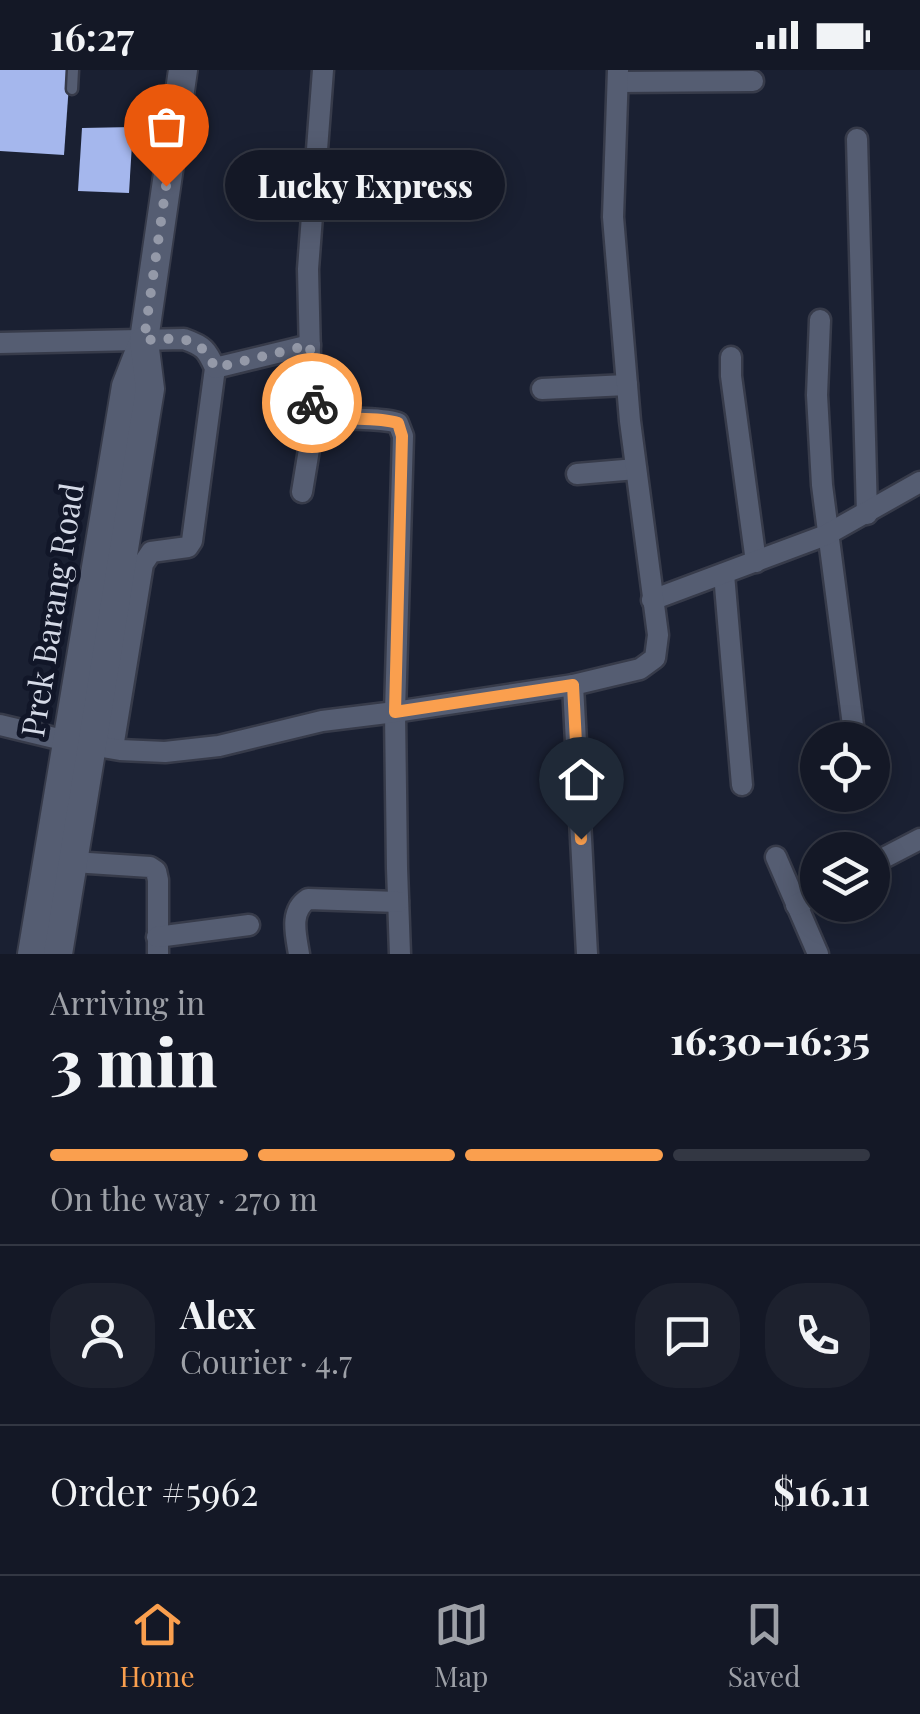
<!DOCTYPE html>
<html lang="en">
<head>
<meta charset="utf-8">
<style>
	:root { --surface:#141826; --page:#1d212e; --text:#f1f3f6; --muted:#9da0a7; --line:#333743; --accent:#fa9f4e }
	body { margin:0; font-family:"Playfair Display",serif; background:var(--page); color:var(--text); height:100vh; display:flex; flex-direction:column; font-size:38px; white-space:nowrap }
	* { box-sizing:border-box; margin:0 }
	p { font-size:32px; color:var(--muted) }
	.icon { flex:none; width:55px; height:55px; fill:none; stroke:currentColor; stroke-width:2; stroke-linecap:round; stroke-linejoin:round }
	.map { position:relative; height:884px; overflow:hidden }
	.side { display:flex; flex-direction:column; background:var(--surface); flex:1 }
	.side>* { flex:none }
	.tools { position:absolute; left:800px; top:652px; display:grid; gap:20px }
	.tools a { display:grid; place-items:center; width:90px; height:90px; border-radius:50%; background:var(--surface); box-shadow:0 5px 25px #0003,0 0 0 2px var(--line); font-size:50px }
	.pin { position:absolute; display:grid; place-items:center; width:85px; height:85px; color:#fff; margin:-102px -42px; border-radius:50% 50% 50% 0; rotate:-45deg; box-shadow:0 0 10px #0007 }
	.pin .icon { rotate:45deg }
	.courier { position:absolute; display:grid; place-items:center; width:100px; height:100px; margin:-50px; border:8px solid #fa9f4e; border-radius:50%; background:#fff; color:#222; box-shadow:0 2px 12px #0007 }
	.bubble { position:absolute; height:70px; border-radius:35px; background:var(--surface); box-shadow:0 5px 25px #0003,0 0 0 2px var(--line); font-size:32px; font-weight:800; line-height:70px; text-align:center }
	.headline em { font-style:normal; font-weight:800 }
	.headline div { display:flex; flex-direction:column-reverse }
	.headline { display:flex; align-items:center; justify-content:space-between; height:170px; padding:0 50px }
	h1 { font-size:65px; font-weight:800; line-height:75px }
	.bar { display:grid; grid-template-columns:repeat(4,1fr); gap:15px 10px; align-content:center; height:120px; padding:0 50px }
	.bar i { height:12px; border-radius:8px; background:var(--line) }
	.bar .selected { background:var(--accent) }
	.bar p { grid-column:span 4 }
	.line { display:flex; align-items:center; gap:25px; padding:0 50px; border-top:2px solid var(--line) }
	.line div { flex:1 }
	.round { display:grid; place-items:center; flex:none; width:105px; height:105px; border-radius:40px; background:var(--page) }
	.status { display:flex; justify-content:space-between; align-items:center; height:70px; padding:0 50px; background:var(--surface); direction:ltr }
	.status svg { height:28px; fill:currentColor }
	.tabs { display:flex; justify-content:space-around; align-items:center; height:140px; border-top:2px solid var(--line); background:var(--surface); font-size:28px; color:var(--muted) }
	.tabs a { display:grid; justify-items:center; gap:5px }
	.tabs .selected { color:var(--accent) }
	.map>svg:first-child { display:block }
	.building { fill:#a5b7ed }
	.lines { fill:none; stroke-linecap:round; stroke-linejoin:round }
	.service-casing { stroke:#373b4a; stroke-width:15 }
	.minor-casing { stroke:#373b4a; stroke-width:25 }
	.secondary-casing { stroke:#373b4a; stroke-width:32 }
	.service { stroke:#555d72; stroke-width:10 }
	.minor { stroke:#555d72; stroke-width:20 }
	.secondary { stroke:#555d72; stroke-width:28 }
	.done { stroke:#9499a8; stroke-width:10; stroke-dasharray:0 18 }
	.route { stroke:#fa9f4e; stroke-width:12 }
	.labels { text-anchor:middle; stroke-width:10; stroke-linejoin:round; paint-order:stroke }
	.street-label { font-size:32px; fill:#d5dae7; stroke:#111628 }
</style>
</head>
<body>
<div class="status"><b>16:27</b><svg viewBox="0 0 49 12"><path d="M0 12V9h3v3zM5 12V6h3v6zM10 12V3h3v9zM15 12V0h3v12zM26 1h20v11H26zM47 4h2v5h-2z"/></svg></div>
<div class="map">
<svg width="920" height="884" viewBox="0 0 920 884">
	<rect width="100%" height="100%" fill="#1a2032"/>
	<g class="building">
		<path d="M 0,0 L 70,0 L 64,85 L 0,81 Z"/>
		<path d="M 133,57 L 129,123 L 78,121 L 82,58 Z"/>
	</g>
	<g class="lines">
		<g class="service-casing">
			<path id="service" d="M 72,19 L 73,0"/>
		</g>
		<g class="minor-casing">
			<g id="minor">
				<path d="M 618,12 L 753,11"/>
				<path d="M 857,69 L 867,444"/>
				<path d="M 820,250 L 817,325 L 822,415 L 854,663"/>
				<path d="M 0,273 L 184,269 C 204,276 207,280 215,298 L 192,471 L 188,477 L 151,482 L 143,494 L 113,678"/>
				<path d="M 731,287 L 731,306 L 756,492"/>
				<path d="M 215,298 L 310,275"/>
				<path d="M 542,319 L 627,315"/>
				<path d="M 315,343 C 341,353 371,345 398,353 L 403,366 L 395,642 L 397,798 L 400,884"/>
				<path d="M 577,404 L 636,399"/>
				<path d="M 302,422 L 315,343 L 311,329 L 308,199 L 323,0"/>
				<path d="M 724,504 L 742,715"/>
				<path d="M 652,530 L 826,465 L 920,412"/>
				<path d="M 573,615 L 587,884"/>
				<path d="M 0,655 L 67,671 L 120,680 L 165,682 L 219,676 L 322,651 L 395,642 L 573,615 L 640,599 L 655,588 L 658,565 L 630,351 L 613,147 L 618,0"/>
				<path d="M 776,787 L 818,884"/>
				<path d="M 73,792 L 150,797 L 156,801 L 158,810 L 158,884"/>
				<path d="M 872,794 L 920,769"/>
				<path d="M 796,835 L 818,824"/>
				<path d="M 157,867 L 249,855"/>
				<path d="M 299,884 C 296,865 289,841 308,829 L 398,832"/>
			</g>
		</g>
		<g class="secondary-casing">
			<g id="secondary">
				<path d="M 32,884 L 126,316 L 144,270 L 183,0"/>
				<path d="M 58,884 L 150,319 L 144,271"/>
			</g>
		</g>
		<use href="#service" class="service"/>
		<use href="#minor" class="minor"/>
		<use href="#secondary" class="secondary"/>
	</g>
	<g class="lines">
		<path class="done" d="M 166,116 L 144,270 C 179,269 198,262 215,298 L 310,275 L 312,333"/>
		<path class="route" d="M 312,333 L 315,343 C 341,353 371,345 398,353 L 402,366 L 395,642 L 573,615 L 581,769"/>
	</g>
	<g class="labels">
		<g class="street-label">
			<text transform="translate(53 540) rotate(-81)" y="11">Prek Barang Road</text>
		</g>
	</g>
</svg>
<div class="tools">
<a><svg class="icon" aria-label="locate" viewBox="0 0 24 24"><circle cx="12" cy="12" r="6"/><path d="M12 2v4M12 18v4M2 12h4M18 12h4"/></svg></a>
<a><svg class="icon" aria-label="layers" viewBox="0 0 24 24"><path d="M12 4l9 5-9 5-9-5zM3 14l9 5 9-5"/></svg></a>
</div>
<div class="pin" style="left:166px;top:116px;background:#ea580c"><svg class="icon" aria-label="bag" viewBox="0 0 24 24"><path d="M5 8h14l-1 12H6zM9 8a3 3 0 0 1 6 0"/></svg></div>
<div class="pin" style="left:581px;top:769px;background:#1f2937"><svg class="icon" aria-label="home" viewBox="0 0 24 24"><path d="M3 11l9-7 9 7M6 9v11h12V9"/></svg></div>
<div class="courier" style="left:312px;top:333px"><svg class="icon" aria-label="bike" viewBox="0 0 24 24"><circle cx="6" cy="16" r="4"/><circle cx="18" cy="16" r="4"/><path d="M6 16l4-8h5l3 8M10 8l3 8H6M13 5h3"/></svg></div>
<div class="bubble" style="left:225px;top:80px;width:280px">Lucky Express</div>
</div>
<section class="side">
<div class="headline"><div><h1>3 min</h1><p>Arriving in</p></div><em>16:30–16:35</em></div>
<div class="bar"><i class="selected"></i><i class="selected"></i><i class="selected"></i><i></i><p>On the way · 270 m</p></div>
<div class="line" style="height:180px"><a class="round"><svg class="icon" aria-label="person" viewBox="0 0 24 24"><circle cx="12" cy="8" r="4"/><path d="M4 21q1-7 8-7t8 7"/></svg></a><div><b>Alex</b><p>Courier · 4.7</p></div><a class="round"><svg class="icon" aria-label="chat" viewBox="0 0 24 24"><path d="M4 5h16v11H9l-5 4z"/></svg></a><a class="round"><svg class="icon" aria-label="phone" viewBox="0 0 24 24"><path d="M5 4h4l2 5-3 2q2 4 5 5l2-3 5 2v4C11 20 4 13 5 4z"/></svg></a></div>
<div class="line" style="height:130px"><div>Order #5962</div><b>$16.11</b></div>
</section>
<nav class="tabs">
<a class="selected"><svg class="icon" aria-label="home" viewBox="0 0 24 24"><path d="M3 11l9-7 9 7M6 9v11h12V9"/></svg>Home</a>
<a><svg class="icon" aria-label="map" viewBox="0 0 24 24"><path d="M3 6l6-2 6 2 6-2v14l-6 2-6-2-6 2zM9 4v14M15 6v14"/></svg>Map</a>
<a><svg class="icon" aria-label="saved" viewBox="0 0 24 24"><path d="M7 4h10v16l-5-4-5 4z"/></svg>Saved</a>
</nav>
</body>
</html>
